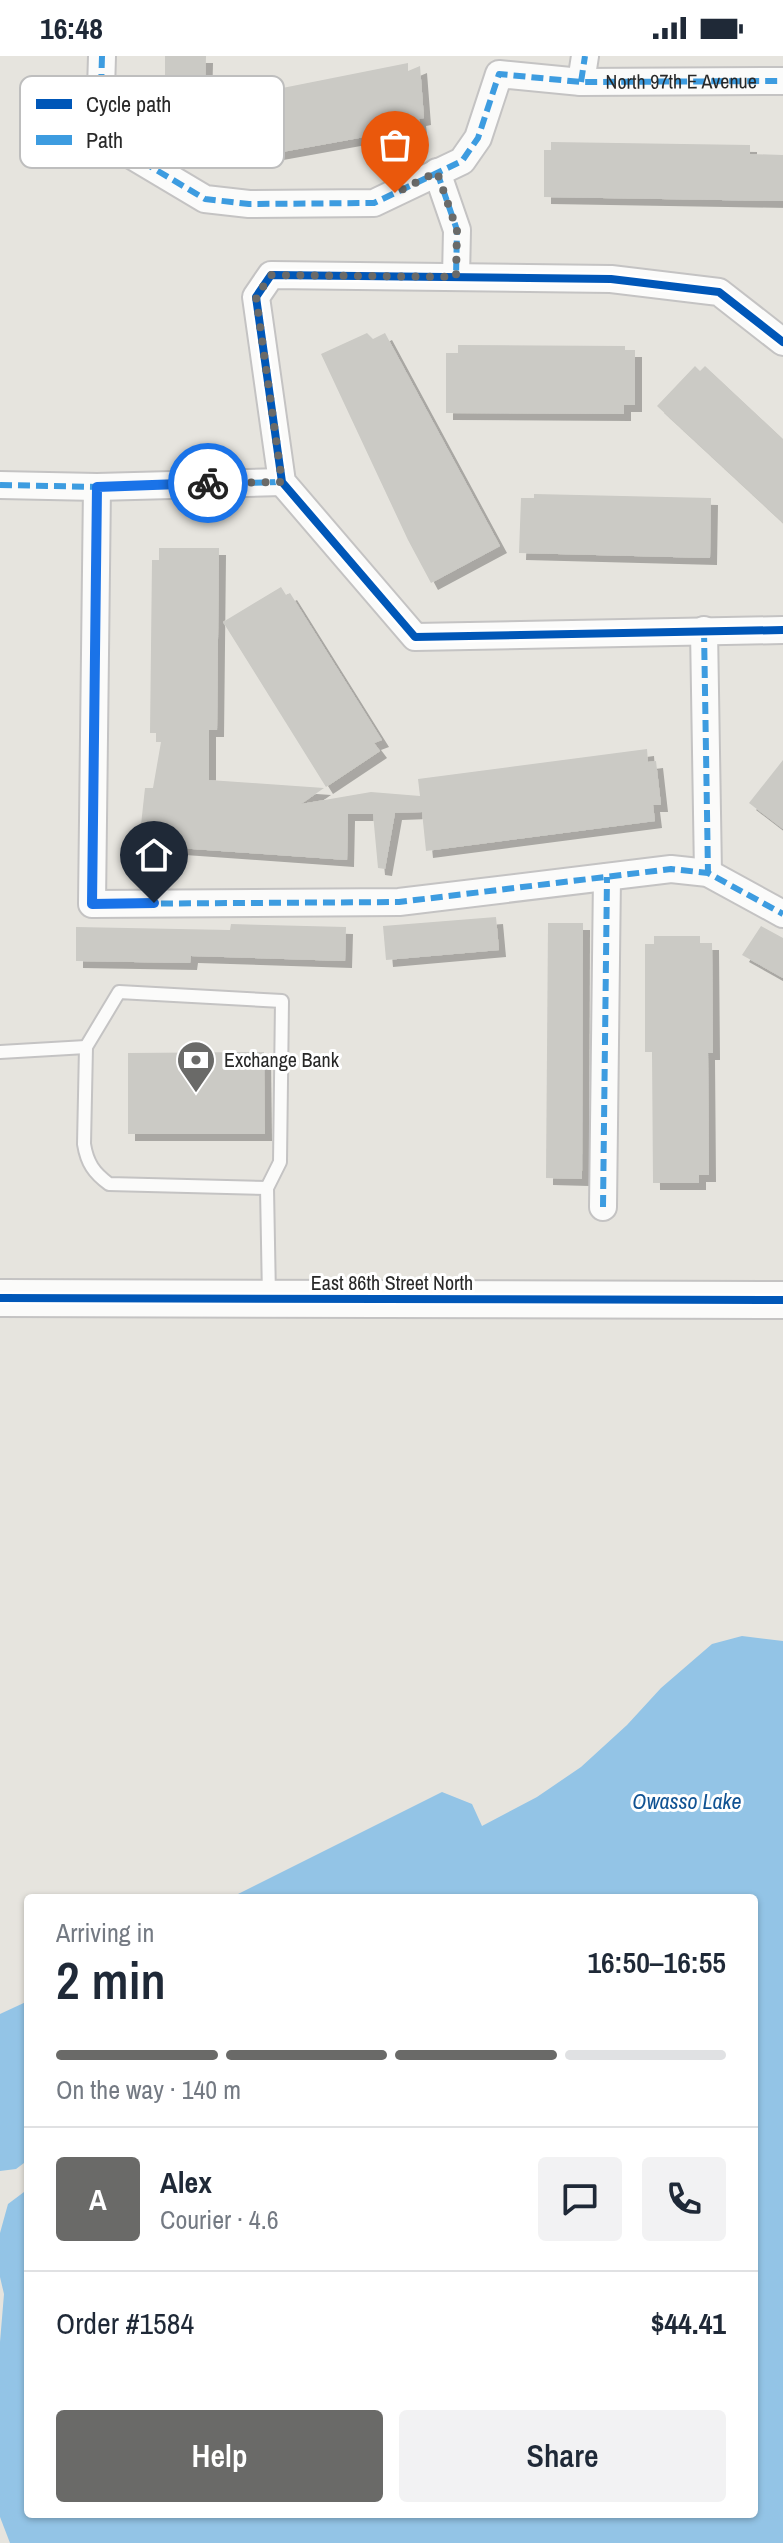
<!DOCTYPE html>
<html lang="en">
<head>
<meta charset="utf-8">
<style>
	:root { --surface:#fff; --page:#f2f2f3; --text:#1f2937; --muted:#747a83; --line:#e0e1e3; --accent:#6a6a68 }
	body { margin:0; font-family:"Archivo Narrow",sans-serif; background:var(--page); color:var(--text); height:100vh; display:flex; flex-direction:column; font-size:30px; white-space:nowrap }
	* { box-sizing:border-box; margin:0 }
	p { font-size:26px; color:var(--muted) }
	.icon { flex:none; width:44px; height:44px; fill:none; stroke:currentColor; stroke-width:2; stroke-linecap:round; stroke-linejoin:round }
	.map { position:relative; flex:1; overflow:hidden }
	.drawer { position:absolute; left:24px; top:1838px; width:734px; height:624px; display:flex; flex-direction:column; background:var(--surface); border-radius:8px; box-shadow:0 2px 6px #0004 }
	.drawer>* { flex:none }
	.pin { position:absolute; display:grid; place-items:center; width:68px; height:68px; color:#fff; margin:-82px -34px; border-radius:50% 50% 50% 0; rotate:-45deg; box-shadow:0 0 8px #0007 }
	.pin .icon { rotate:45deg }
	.courier { position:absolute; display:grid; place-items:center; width:80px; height:80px; margin:-40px; border:6px solid #1a73e8; border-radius:50%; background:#fff; color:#222; box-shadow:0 2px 10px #0007 }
	.head em { font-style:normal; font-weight:600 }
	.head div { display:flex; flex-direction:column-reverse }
	.head { display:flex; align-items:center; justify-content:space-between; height:136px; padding:0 32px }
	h1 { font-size:52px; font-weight:600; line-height:60px }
	.bar { display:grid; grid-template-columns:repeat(4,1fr); gap:12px 8px; align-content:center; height:96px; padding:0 32px }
	.bar i { height:10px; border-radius:6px; background:var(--line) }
	.bar .active { background:var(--accent) }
	.bar p { grid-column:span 4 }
	.line { display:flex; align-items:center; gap:20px; padding:0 32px; border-top:2px solid var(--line) }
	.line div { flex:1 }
	.round { display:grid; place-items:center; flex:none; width:84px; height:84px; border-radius:8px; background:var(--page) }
	.primary-button { display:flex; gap:16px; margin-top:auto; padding:16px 32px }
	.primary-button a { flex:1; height:92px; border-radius:8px; background:var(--accent); color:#fff; font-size:32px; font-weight:600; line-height:92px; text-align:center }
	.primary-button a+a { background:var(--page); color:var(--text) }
	.status { display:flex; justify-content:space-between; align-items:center; height:56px; padding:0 40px; background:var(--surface); direction:ltr }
	.status svg { height:22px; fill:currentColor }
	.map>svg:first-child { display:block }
	.water { fill:#93c4e6 }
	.building { fill:#cbcac5; filter:url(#shadow) }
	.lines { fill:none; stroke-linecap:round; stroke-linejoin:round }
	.lane-casing { stroke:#c4c3c3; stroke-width:16 }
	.street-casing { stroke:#c4c3c3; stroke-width:30 }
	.secondary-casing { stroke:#c4c3c3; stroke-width:40 }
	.lane { stroke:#fbfbfa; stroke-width:12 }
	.street { stroke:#fbfbfa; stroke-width:26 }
	.secondary { stroke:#fbfbfa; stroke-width:36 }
	.quiet { stroke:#3d9ce0; stroke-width:6; stroke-dasharray:12 6; stroke-linecap:butt }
	.cycleway-casing { stroke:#fff; stroke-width:13 }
	.cycleway { stroke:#0057b8; stroke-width:8 }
	.done { stroke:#6a6a68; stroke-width:8; stroke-dasharray:0 14.4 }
	.route { stroke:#1a73e8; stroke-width:10 }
	.labels { text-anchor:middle; stroke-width:6; stroke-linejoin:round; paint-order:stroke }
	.street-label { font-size:20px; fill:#282828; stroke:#fff }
	.poi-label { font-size:20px; fill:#282828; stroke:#fff; text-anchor:start }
	.water-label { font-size:22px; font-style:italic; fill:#115393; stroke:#fff }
	.key { fill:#fff; stroke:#bebebe; stroke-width:2 }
	.key-label { font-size:22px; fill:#282828 }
</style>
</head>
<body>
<div class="status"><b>16:48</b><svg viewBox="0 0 49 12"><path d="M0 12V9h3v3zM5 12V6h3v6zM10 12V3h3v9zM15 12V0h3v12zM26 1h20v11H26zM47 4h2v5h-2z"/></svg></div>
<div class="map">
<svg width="783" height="2487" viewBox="0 0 783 2487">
	<defs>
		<filter id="shadow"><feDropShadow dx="7" dy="7" stdDeviation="0" flood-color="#0004"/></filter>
	</defs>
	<rect width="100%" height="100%" fill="#e6e4de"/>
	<g class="water">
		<path d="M 742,1580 L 783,1585 L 783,2487 L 10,2487 L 0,2461 L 0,2286 L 4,2238 L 0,2221 L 0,2177 L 8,2148 L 28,2133 L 28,2458 L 754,2458 L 754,1842 L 230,1842 L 442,1736 L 472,1748 L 482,1770 L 537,1741 L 581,1711 L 627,1669 L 661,1632 L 712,1588 Z"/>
		<path d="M 28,1945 L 28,2104 L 16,2113 L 0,2115 L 0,1958 Z"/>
	</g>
	<g class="building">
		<path d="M 165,0 L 206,0 L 205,40 L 165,39 Z"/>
		<path d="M 408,7 L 408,15 L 420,10 L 424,62 L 419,63 L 420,71 L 232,105 L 232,95 L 221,99 L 212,46 Z"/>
		<path d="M 551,86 L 750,89 L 750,98 L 783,99 L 783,145 L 544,141 L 544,94 L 551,94 Z"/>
		<path d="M 367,277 L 373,283 L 385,277 L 500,490 L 431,527 L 408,484 L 321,298 Z"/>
		<path d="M 458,289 L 625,290 L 625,294 L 635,294 L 635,349 L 624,349 L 624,358 L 446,357 L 446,297 L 458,297 Z"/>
		<path d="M 695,310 L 700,315 L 705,310 L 783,383 L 783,467 L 657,350 Z"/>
		<path d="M 534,438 L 711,442 L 710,502 L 519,497 L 521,442 L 534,442 Z"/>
		<path d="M 159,492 L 219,492 L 217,674 L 209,674 L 209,724 L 324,732 L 301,748 L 371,736 L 420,740 L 418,723 L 647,693 L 648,706 L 656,705 L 661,749 L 653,749 L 655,765 L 426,795 L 422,756 L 395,757 L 385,813 L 378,812 L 373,758 L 348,758 L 347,804 L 150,790 L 152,778 L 140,778 L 145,732 L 153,732 L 161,686 L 156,686 L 156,677 L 150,677 L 152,504 L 159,504 Z"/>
		<path d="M 281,531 L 286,539 L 290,537 L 382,684 L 374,687 L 380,695 L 326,731 L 223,566 Z"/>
		<path d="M 783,704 L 783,773 L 749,747 Z"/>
		<path d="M 496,861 L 499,894 L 386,904 L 383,870 Z"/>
		<path d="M 548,867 L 583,867 L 582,1123 L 546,1122 Z"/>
		<path d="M 231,868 L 346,871 L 345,905 L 191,900 L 190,907 L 76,905 L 76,871 L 230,874 Z"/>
		<path d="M 761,870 L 783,882 L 783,922 L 742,899 Z"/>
		<path d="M 654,880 L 700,880 L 700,887 L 712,887 L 713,997 L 708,997 L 709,1119 L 699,1119 L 699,1127 L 653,1127 L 652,996 L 645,996 L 645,888 L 654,888 Z"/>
		<path d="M 264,996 L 265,1078 L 128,1078 L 128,997 Z"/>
	</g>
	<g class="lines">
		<g class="lane-casing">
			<g id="lane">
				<path d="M 119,936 L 282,945 L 280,1106 L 267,1132 L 109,1128 C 94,1117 87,1107 84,1088 L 86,991 Z"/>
				<path d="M 0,996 L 86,991"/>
				<path d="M 267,1132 L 269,1241"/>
			</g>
		</g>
		<g class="street-casing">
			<g id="street">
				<path d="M 102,0 L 100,67 L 111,87 L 205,143 L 249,148 L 374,147 L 462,105 L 478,82 L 499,18 L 581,26 L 783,25"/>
				<path d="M 581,26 L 585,0"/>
				<path d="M 437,116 L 457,174 L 456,221"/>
				<path d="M 783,286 L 719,236 L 611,223 L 271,219 L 256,241 L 282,426 L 415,581 L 783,574"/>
				<path d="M 0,429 L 97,431 L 282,426"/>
				<path d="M 97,431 L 92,848 L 399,846 L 671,813 L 708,817 L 783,858"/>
				<path d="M 704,574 L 708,817"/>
				<path d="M 603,1151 L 607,821"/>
			</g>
		</g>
		<g class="secondary-casing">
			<path id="secondary" d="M 0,1242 L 783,1244"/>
		</g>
		<use href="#lane" class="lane"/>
		<use href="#street" class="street"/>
		<use href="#secondary" class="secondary"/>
		<g class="quiet">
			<path id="s1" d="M 102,0 L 100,67 L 111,87 L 205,143 L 249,148 L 374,147 L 462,105 L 478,82 L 499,18 L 581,26 L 783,25"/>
			<path d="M 581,26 L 585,0"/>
			<path d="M 437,116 L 457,174 L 456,221"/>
			<path d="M 0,429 L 97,431 L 282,426"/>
			<path d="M 97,431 L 92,848 L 399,846 L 671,813 L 708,817 L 783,858"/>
			<path d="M 704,574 L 708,817"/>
			<path d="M 603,1151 L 607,821"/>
		</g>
		<g class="cycleway-casing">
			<g id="cycleway">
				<path d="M 783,286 L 719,236 L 611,223 L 271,219 L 256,241 L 282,426 L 415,581 L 783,574"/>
				<path d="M 0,1242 L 783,1244"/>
			</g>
		</g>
		<use href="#cycleway" class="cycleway"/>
	</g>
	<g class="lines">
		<path class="done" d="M 208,427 L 282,426 L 256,241 L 271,219 L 456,221 L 457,174 L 437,116 L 395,137"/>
		<path class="route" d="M 154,847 L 92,848 L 97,431 L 208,427"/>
	</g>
	<defs>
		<g id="bank-pin" transform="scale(2)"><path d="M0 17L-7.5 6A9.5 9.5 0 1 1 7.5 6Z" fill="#6a6a68" stroke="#fff"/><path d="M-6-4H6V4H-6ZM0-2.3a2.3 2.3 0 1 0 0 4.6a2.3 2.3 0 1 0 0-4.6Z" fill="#fff"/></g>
	</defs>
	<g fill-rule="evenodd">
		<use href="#bank-pin" x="196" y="1004"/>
	</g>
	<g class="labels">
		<g class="street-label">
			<text dy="7" stroke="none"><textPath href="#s1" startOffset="744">North 97th E Avenue</textPath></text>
			<text x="392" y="1234">East 86th Street North</text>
		</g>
		<g class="poi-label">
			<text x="224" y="1011">Exchange Bank</text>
		</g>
		<g class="water-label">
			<text x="687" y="1753">Owasso Lake</text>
		</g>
	</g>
	<rect x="20" y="20" width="264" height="92" rx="12" class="key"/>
	<rect x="36" y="43" width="36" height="10" fill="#0057b8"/>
	<rect x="36" y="79" width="36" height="10" fill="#3d9ce0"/>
	<g class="key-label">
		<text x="86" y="56">Cycle path</text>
		<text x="86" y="92">Path</text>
	</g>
</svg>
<div class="pin" style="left:395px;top:137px;background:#ea580c"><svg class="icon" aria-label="bag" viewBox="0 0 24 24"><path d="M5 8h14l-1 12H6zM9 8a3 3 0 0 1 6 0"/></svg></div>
<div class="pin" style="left:154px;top:847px;background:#1f2937"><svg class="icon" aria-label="home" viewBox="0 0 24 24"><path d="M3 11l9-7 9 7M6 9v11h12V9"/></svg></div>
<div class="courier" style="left:208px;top:427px"><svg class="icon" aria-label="bike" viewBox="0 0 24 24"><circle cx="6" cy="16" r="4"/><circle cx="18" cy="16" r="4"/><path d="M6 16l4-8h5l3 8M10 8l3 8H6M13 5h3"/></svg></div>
<section class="drawer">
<div class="head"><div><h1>2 min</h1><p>Arriving in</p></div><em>16:50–16:55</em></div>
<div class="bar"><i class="active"></i><i class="active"></i><i class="active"></i><i></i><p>On the way · 140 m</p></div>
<div class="line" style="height:144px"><b class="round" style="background:var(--accent);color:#fff">A</b><div><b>Alex</b><p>Courier · 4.6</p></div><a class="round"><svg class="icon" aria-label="chat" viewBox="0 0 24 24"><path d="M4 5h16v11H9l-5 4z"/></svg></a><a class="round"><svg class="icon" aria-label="phone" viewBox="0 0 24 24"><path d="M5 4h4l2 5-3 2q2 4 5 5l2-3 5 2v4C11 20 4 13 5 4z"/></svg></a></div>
<div class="line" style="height:104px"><div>Order #1584</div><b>$44.41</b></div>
<div class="primary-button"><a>Help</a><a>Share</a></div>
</section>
</div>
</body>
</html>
